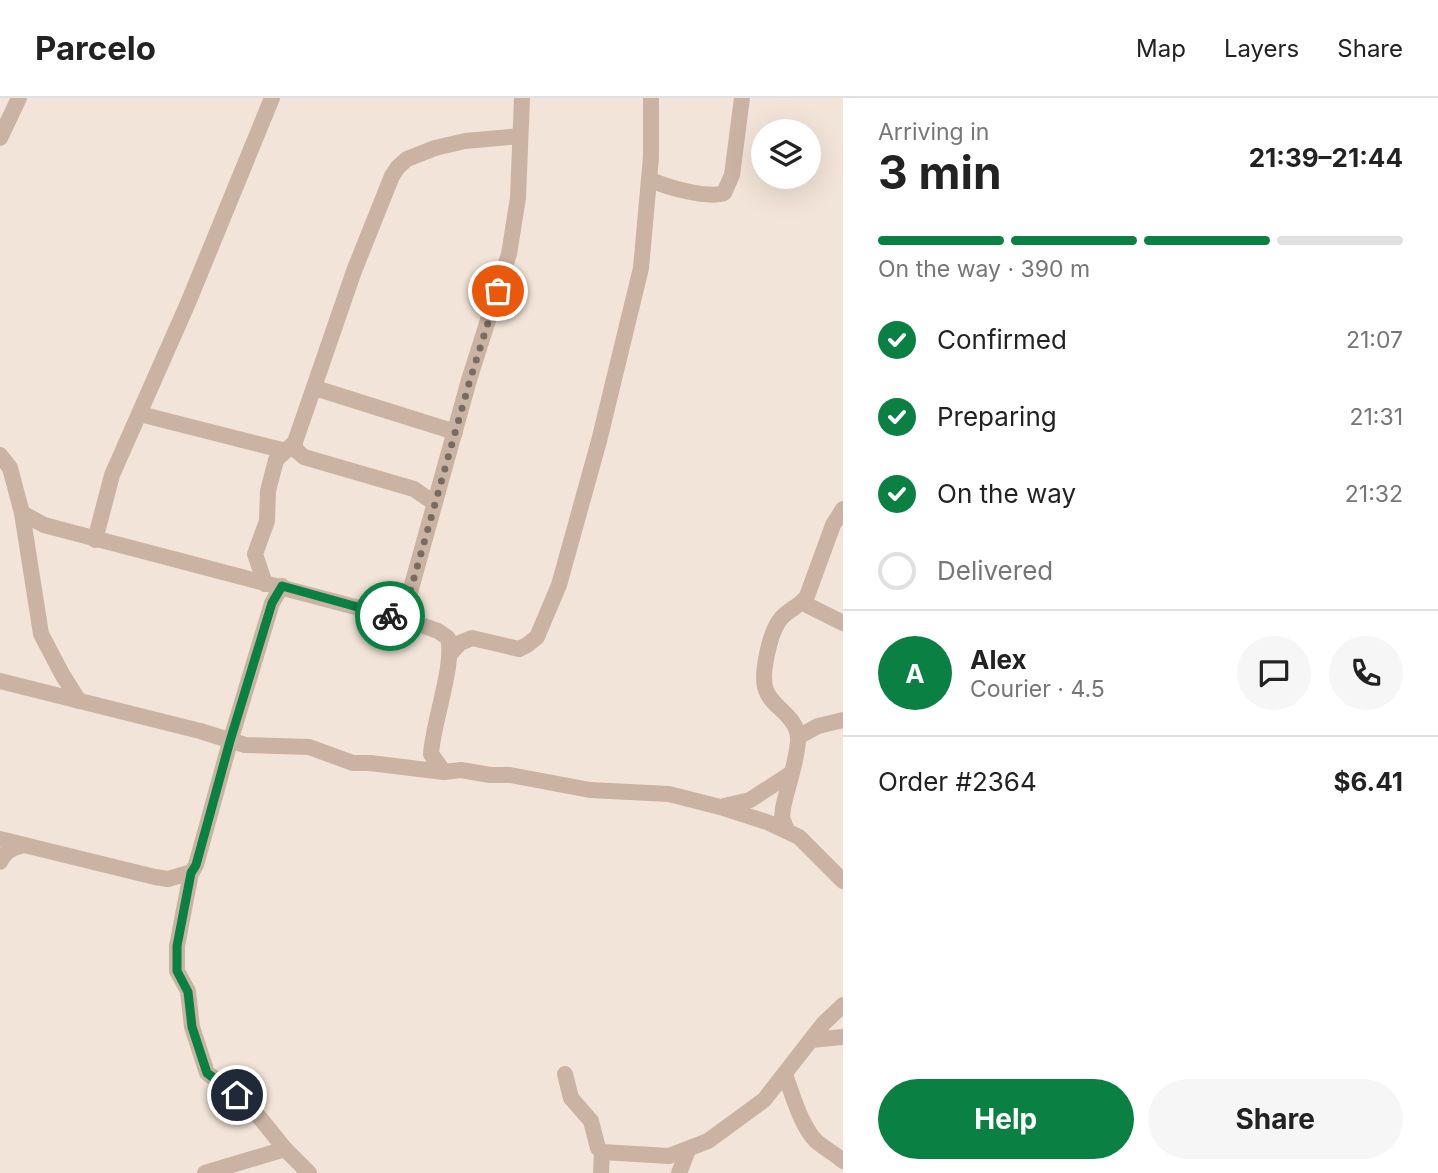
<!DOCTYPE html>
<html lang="en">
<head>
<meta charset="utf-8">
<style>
	:root { --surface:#fff; --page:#f6f6f6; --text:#222; --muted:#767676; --line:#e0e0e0; --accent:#0b8043 }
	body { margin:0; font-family:Inter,sans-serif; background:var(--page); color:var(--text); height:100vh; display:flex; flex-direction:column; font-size:26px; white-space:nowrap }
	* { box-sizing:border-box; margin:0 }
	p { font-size:23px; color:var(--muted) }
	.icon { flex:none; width:38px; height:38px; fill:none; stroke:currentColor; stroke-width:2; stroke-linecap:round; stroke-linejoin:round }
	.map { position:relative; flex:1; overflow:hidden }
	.sheet { display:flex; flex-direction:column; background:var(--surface); width:595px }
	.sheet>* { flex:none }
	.fabs { position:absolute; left:751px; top:21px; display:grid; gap:14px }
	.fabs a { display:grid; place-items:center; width:70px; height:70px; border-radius:50%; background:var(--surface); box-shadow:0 7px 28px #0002; font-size:35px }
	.pin { position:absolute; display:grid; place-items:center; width:60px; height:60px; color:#fff; margin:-30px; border:4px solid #fff; border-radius:50%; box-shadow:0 2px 7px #0007 }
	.courier { position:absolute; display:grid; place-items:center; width:70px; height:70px; margin:-35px; border:5px solid #0b8043; border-radius:50%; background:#fff; color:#222; box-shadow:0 2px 9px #0007 }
	.head em { font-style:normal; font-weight:700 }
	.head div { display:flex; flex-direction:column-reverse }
	.head { display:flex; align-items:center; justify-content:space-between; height:119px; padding:0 35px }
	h1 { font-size:46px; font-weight:700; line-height:52px }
	.bar { display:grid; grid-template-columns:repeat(4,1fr); gap:10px 7px; align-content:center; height:84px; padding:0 35px }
	.bar i { height:9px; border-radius:5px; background:var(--line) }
	.bar .selected { background:var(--accent) }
	.bar p { grid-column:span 4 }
	.line { display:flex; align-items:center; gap:18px; padding:0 35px; border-top:2px solid var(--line) }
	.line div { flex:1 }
	.round { display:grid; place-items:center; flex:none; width:74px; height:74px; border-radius:37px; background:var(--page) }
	ol { padding:0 35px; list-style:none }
	li { display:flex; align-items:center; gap:21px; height:77px }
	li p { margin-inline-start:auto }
	li .icon { padding:7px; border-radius:50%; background:var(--accent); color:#fff; stroke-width:4 }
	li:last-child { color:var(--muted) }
	li i { width:38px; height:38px; border:4px solid var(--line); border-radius:50% }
	.primary-button { display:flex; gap:14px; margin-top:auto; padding:14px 35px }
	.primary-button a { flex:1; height:80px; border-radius:42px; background:var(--accent); color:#fff; font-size:28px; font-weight:700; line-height:80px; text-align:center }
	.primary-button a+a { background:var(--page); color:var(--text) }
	header { display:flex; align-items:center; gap:42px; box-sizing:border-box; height:98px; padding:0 35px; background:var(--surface); border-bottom:2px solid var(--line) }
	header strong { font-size:33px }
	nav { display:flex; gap:38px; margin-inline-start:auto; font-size:24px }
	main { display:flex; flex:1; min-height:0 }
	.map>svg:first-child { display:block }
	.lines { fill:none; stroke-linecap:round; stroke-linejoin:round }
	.minor { stroke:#cbb3a4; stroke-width:16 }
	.done { stroke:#786b64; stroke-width:7; stroke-dasharray:0 12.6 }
	.route { stroke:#0b8043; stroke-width:9 }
</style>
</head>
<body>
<header>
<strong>Parcelo</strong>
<nav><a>Map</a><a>Layers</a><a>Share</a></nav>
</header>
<main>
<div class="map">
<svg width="843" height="1075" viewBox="0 0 843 1075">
	<rect width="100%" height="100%" fill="#f2e4d8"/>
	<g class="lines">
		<g class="minor">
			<path d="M 0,40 L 19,0"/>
			<path d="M 649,81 C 665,89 708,101 724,95 L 732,77 L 742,0"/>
			<path d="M 315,290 L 455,334"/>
			<path d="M 140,316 L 286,353"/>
			<path d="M 294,345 L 297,353 L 304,359 L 414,391 L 434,405"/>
			<path d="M 0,357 L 10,370 L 22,415 L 44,427 L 416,525 L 438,533 L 448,540 C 455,566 433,624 431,656 L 444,674 L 461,672 L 490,677 L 510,677 L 590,692 L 669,696 L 720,709 L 767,724 L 799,739 L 843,783"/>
			<path d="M 22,415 L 41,536 L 62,576 L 79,603"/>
			<path d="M 95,442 L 112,377 L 188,205 L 272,0"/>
			<path d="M 265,486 L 255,456 L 267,423 L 268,393 L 276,362 L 295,344 L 354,173 L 392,78 L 398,69 L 407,61 L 435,50 L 465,43 L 520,38"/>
			<path d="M 803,505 L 843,525"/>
			<path d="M 416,525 L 407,512 L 407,505 L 469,282 L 509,156 L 518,100 L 522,0"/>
			<path d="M 450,556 L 460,545 L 472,540 L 519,551 L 527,547 L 537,539 L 559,487 L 599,343 L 641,170 L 651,59 L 651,0"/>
			<path d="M 0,583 L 200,633 L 245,647 L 309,649 L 353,665 L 370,665 L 444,674"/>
			<path d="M 798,639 L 818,628 L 843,622"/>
			<path d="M 724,708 L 750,702 L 790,676"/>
			<path d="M 787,732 L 782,720 L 783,710 C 787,690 798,660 798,641 C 798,618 772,610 766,592 C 760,577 770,536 779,523 C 786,512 800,509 807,498 L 833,427 L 843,411"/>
			<path d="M 0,741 L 155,779 L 168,781 L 192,774 L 196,767 L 230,644 L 272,505 L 282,488"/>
			<path d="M 0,764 C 6,752 12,750 25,747"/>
			<path d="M 191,775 L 177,848 L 177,873 L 188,893 L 192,929 L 207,975 L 237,997 L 260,1020 L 285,1051 L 309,1075"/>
			<path d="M 811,942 L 843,939"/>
			<path d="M 565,976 L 571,1000 L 591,1023 L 598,1050 L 602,1054 L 669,1058 L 708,1043 L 764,1002 L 824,925 L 843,907"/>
			<path d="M 785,977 C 793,997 800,1026 816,1043 C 824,1050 835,1056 843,1063"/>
			<path d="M 205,1075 L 285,1051"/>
			<path d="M 601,1075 L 602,1054"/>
			<path d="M 679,1075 L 688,1052"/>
		</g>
	</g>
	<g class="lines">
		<path class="done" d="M 390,518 L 416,525 L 407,512 L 407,505 L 470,282 L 498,193"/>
		<path class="route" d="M 237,997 L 207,975 L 192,929 L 188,894 L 177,873 L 177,848 L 191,775 L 196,767 L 230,643 L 272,505 L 282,488 L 390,518"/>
	</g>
</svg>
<div class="fabs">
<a><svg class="icon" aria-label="layers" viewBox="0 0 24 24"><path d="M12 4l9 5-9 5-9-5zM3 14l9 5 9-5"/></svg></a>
</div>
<div class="pin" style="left:498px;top:193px;background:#ea580c"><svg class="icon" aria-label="bag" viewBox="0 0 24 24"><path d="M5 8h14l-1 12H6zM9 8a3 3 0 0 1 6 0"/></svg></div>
<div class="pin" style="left:237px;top:997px;background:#1f2937"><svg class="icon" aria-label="home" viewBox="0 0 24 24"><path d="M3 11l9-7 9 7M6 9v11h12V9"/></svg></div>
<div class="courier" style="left:390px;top:518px"><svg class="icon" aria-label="bike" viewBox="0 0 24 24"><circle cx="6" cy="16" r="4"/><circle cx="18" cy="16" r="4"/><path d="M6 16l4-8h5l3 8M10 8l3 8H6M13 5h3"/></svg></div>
</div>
<section class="sheet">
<div class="head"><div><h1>3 min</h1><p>Arriving in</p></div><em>21:39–21:44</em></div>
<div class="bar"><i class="selected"></i><i class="selected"></i><i class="selected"></i><i></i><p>On the way · 390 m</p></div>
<ol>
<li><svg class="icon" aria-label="check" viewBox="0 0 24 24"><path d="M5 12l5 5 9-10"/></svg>Confirmed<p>21:07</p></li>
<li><svg class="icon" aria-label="check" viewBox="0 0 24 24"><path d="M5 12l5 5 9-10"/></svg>Preparing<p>21:31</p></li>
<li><svg class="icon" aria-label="check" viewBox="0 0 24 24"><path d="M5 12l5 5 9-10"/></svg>On the way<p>21:32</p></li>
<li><i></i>Delivered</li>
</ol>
<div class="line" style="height:126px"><b class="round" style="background:var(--accent);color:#fff">A</b><div><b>Alex</b><p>Courier · 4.5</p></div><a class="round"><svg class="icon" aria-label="chat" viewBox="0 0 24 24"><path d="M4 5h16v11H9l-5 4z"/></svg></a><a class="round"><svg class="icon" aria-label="phone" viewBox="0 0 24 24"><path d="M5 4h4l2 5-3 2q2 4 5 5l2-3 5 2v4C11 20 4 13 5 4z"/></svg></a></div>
<div class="line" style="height:91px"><div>Order #2364</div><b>$6.41</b></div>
<div class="primary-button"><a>Help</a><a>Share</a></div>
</section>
</main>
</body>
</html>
